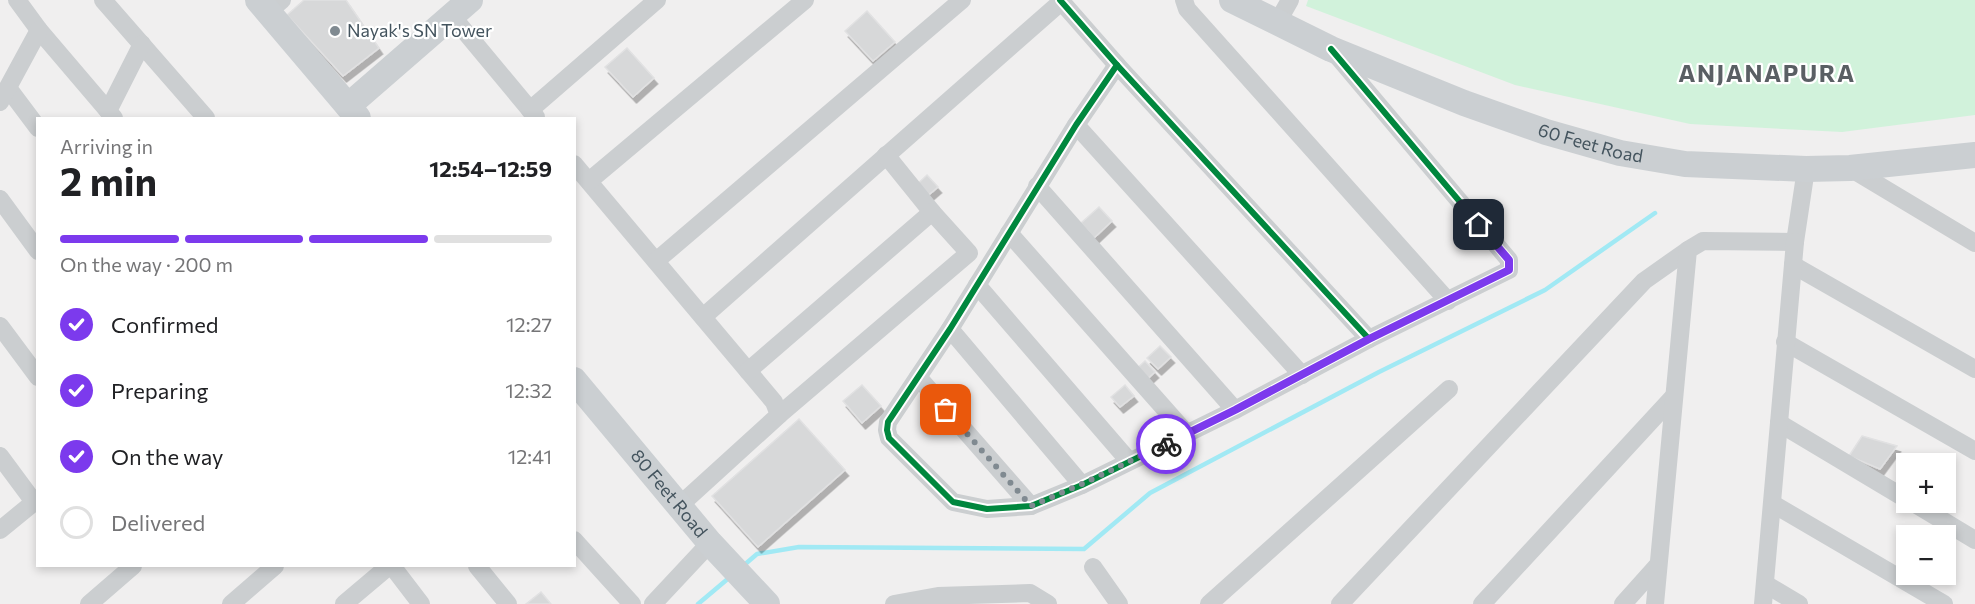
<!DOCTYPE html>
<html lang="en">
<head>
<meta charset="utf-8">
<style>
	:root { --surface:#fff; --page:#f6f6f6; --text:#202124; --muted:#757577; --line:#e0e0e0; --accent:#7c3aed }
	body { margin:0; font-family:Commissioner,sans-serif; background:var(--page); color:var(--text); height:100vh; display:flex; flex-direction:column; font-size:22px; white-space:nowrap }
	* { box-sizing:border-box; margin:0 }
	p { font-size:20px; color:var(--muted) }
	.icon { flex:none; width:33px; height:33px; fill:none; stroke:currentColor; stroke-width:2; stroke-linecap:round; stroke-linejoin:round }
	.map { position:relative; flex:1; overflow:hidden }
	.sheet { position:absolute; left:36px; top:117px; width:540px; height:450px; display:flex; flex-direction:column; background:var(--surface); border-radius:0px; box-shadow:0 3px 9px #0003 }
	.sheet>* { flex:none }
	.buttons { position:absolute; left:1896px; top:453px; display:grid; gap:12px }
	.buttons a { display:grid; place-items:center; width:60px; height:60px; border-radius:0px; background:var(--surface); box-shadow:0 3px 9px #0003; font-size:30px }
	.pin { position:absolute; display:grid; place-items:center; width:51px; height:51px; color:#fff; margin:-26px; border-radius:12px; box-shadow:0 3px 9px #0006 }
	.courier { position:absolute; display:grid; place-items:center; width:60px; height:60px; margin:-30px; border:4px solid #7c3aed; border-radius:50%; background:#fff; color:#222; box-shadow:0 2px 8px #0007 }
	.overview em { font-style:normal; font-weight:700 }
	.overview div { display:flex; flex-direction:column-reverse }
	.overview { display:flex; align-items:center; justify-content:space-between; height:102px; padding:0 24px }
	h1 { font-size:39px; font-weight:700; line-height:45px }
	.bar { display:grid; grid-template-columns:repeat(4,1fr); gap:9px 6px; align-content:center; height:72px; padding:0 24px }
	.bar i { height:8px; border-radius:4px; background:var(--line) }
	.bar .current { background:var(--accent) }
	.bar p { grid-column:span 4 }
	ol { padding:0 24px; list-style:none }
	li { display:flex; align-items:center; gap:18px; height:66px }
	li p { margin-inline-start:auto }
	li .icon { padding:6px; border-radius:50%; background:var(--accent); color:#fff; stroke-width:4 }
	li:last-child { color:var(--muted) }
	li i { width:33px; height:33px; border:3px solid var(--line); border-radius:50% }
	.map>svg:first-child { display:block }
	.green { fill:#d1f2db }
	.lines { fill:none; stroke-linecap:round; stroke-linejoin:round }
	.stream { stroke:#a1e9f4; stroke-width:4.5 }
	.building { fill:#d7d8d9; stroke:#e1e1e2; stroke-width:1.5; filter:url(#shadow) }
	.street { stroke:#cbced0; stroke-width:18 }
	.secondary { stroke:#cbcfd2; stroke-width:26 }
	.cycleway-casing { stroke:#fff; stroke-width:10 }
	.cycleway { stroke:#00873e; stroke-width:6 }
	.done { stroke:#808a91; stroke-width:6; stroke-dasharray:0 10.8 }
	.route { stroke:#7c3aed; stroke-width:8 }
	.poi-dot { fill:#808a91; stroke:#fff; stroke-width:2 }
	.labels { text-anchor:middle; stroke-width:4.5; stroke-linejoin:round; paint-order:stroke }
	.poi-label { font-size:18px; fill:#44545e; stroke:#fff; text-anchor:start }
	.street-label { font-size:18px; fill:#44545e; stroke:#fff }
	.district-label { font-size:24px; font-weight:bold; letter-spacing:1.5px; fill:#5a5f64; stroke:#fff }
</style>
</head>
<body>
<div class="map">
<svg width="1975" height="604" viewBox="0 0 1975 604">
	<defs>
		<filter id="shadow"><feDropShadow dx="3.5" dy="6" stdDeviation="0" flood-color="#0004"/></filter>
	</defs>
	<rect width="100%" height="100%" fill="#f0efef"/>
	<path class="green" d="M 1308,0 L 1975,0 L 1975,115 L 1842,132 L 1690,124 L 1515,85 L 1306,6 Z"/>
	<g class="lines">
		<g class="stream">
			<path d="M 743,566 L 757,554 L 799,547 L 1084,549 L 1150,493 L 1379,372 L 1545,290 L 1655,213"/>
			<path d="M 698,604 L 730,577"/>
		</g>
	</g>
	<g class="building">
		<path d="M 304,0 L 346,0 L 379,48 L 343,76 L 287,15 Z"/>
		<path d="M 867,11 L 895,42 L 873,61 L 845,31 Z"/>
		<path d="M 627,48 L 654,78 L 633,97 L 605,67 Z"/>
		<path d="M 927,175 L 938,187 L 924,199 L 914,187 Z"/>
		<path d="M 1099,207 L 1112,221 L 1094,238 L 1081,223 Z"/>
		<path d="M 1160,346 L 1171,357 L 1158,369 L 1147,358 Z"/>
		<path d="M 1145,361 L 1155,372 L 1144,382 L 1134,371 Z"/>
		<path d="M 862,385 L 881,406 L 862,423 L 843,401 Z"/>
		<path d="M 1125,385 L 1134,396 L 1120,407 L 1111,397 Z"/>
		<path d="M 799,419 L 845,470 L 758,547 L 712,496 Z"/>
		<path d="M 1862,436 L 1897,446 L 1880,469 L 1849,456 Z"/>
		<path d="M 541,592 L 551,604 L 526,604 Z"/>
	</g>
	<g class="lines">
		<g class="street">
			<path d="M 17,0 L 39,30 L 114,118"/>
			<path d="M 103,0 L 206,118"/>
			<path d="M 1060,0 L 1117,65 L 1369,339 L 1509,270 L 1509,260 L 1333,51"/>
			<path d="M 1184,0 L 1187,9 L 1448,301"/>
			<path d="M 268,12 L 282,0"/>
			<path d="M 452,16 L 536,117"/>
			<path d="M 1277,23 L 1290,0"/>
			<path d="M 1117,65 L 1076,125 L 950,329 L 888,422 L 887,430 L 889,438 L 953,502 L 987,509 L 1031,506 L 1082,485 L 1235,410 L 1369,339"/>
			<path d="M 8,88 L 38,128"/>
			<path d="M 0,102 L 39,30"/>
			<path d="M 530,110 L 657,0"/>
			<path d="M 108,111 L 142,44"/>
			<path d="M 1076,125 L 1302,375"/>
			<path d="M 574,164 L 774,402 L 779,415 L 679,506"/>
			<path d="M 1850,168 L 1975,243"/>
			<path d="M 589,181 L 805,0"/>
			<path d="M 1037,186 L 1235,410"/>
			<path d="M 0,199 L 38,251"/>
			<path d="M 1009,233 L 1187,434"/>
			<path d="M 656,261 L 962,0"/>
			<path d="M 1793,265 L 1975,369"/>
			<path d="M 977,285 L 1129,461"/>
			<path d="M 703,317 L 1061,2"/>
			<path d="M 0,326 L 38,377"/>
			<path d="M 950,329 L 1082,485"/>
			<path d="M 1785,342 L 1975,451"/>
			<path d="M 748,371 L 932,212 L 886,155"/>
			<path d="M 918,377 L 1031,506"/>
			<path d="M 779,415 L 969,253 L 932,212"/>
			<path d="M 1779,423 L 1906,499"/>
			<path d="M 0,456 L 34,502"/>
			<path d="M 1912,502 L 1975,540"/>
			<path d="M 1773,504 L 1944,604"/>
			<path d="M 0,530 L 38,499"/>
			<path d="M 574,540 L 632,604"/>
			<path d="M 392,566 L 421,604"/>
			<path d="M 477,566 L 508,604"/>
			<path d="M 1093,567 L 1119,604"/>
			<path d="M 1767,585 L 1799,604"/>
			<path d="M 89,604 L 133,566"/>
			<path d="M 231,604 L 275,566"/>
			<path d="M 344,604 L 389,566"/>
			<path d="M 653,604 L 710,543"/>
			<path d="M 894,604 L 938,596 L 1030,593 L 1048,604"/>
			<path d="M 1209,604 L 1449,389"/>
			<path d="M 1340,604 L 1644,281 L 1688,250"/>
			<path d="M 1482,604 L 1674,396"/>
			<path d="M 1623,604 L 1657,566"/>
			<path d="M 1655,604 L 1688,250 L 1703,241 L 1795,242 L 1806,169"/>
			<path d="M 1763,604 L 1795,242"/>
		</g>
		<g class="secondary">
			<path d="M 258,0 L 358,118"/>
			<path id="s1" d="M 1232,0 L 1331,49 L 1464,103 L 1546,132 L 1620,153 L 1685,164 L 1806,169 L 1850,168 L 1975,155"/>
			<path d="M 348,106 L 470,0"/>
			<path id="s2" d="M 574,380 L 710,543 L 767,604"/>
		</g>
		<g class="cycleway-casing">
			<g id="cycleway">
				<path d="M 1060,0 L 1117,65 L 1369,339 L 1509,270 L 1509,260 L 1331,49"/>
				<path d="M 1117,65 L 1076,125 L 950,329 L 888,422 L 887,430 L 889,438 L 953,502 L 987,509 L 1031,506 L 1082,485 L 1235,410 L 1369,339"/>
			</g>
		</g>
		<use href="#cycleway" class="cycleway"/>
	</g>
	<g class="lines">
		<path class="done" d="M 946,410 L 1031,506 L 1082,484 L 1166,444"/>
		<path class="route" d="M 1166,444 L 1235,410 L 1369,339 L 1509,270 L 1509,260 L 1479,225"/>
	</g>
	<circle class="poi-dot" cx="335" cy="31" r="6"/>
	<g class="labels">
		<g class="poi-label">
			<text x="347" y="37">Nayak's SN Tower</text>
		</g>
		<g class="street-label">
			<text dy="6" stroke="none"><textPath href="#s1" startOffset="387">60 Feet Road</textPath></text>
			<text dy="6" stroke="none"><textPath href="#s2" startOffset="148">80 Feet Road</textPath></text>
		</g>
		<g class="district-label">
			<text x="1767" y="82">ANJANAPURA</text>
		</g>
	</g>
</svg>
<div class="buttons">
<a>+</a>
<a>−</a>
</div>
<div class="pin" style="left:946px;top:410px;background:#ea580c"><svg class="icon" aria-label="bag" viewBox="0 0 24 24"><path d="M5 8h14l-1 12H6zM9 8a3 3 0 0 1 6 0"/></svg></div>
<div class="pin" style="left:1479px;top:225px;background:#1f2937"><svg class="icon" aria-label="home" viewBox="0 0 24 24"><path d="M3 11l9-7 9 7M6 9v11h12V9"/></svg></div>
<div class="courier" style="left:1166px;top:444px"><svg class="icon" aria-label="bike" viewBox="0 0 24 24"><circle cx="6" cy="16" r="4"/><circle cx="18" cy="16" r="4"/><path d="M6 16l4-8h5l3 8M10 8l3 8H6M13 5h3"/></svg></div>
<section class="sheet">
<div class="overview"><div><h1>2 min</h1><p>Arriving in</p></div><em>12:54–12:59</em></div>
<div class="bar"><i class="current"></i><i class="current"></i><i class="current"></i><i></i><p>On the way · 200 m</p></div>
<ol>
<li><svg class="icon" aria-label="check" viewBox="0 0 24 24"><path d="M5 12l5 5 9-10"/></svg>Confirmed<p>12:27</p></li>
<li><svg class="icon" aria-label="check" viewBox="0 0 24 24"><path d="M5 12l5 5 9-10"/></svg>Preparing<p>12:32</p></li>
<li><svg class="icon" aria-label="check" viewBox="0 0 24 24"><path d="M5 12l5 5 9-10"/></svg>On the way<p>12:41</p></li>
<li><i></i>Delivered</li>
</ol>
</section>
</div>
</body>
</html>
